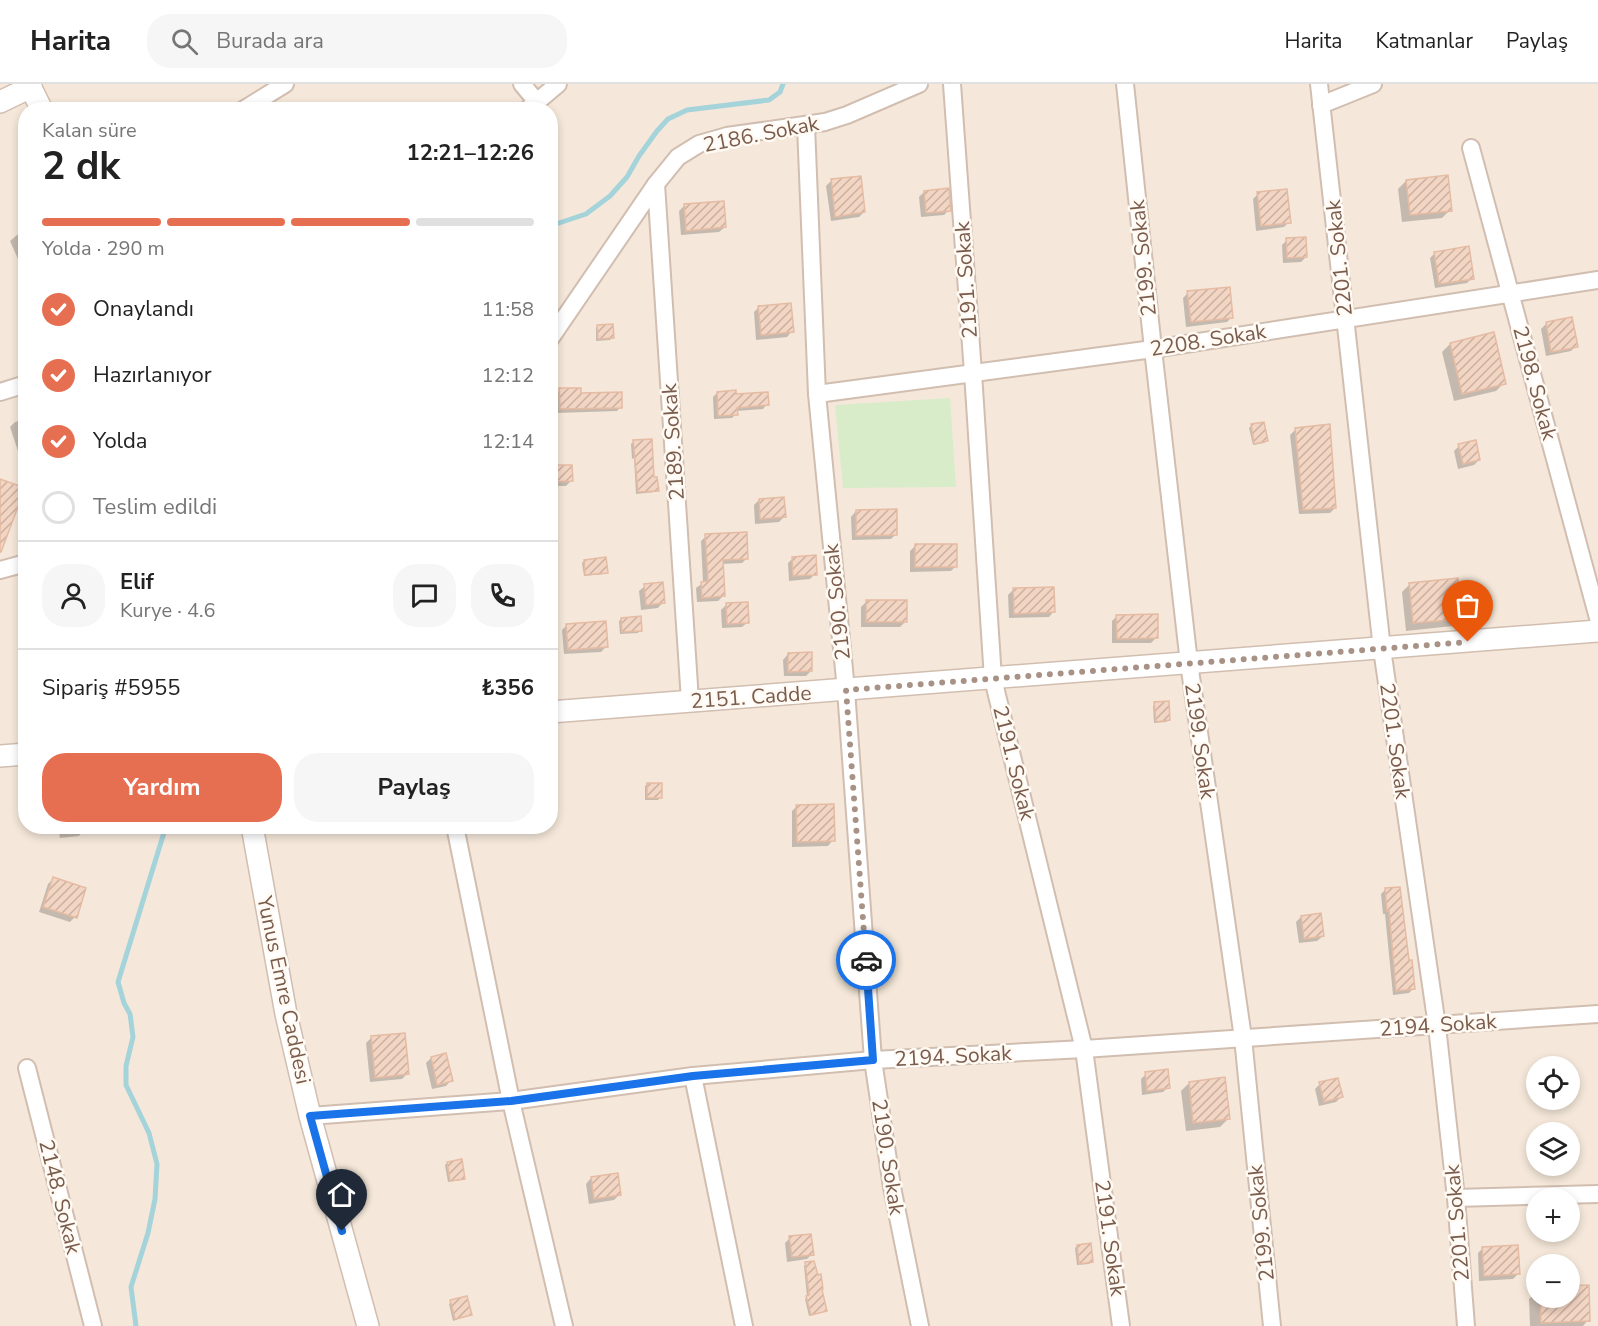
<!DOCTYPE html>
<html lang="tr">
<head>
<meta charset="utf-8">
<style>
	:root { --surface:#fff; --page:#f6f6f6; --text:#222; --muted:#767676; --line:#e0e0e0; --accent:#e76f51 }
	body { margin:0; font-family:"Nunito Sans",sans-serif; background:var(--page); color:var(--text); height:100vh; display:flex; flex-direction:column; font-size:22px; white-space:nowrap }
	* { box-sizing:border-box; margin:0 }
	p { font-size:20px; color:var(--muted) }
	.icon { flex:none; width:33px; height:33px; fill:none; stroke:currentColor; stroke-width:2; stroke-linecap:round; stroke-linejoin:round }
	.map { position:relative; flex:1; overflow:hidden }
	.side { position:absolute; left:18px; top:18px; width:540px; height:732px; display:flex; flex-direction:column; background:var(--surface); border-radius:24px; box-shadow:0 3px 9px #0003 }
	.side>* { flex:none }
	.controls { position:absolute; left:1526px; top:972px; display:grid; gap:12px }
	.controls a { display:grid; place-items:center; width:54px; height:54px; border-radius:50%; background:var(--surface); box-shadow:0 3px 9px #0003; font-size:30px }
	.pin { position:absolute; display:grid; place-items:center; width:51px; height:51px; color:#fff; margin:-62px -26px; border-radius:50% 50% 50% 0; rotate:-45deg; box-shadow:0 0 6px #0007 }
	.pin .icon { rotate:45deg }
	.courier { position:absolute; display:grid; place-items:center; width:60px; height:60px; margin:-30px; border:4px solid #1a73e8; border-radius:50%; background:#fff; color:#222; box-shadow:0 2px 8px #0007 }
	.headline em { font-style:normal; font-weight:700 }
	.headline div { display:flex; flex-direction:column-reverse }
	.headline { display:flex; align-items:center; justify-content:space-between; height:102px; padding:0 24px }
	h1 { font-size:39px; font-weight:700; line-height:45px }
	.bar { display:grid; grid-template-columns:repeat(4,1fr); gap:9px 6px; align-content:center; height:72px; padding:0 24px }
	.bar i { height:8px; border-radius:4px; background:var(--line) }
	.bar .active { background:var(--accent) }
	.bar p { grid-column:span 4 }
	.line { display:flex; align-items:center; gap:15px; padding:0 24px; border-top:2px solid var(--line) }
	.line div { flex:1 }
	.round { display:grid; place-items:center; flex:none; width:63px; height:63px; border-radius:24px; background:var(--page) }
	ol { padding:0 24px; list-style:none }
	li { display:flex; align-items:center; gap:18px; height:66px }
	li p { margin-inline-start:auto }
	li .icon { padding:6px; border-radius:50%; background:var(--accent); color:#fff; stroke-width:4 }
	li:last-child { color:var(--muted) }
	li i { width:33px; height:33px; border:3px solid var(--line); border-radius:50% }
	.primary-button { display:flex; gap:12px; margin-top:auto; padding:12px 24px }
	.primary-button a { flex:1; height:69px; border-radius:24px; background:var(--accent); color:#fff; font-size:24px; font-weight:700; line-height:69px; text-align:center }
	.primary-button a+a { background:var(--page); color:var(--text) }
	header { display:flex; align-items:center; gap:36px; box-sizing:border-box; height:84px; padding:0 30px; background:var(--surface); border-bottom:2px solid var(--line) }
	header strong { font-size:28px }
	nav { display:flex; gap:33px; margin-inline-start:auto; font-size:21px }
	.search { width:420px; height:54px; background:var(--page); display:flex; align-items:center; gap:15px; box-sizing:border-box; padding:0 21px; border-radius:24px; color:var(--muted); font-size:22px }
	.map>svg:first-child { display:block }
	.residential { fill:#f5e8da; fill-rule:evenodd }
	.park { fill:#d8ecc9 }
	.shadow { fill:#0003 }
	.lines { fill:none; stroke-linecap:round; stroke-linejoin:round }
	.stream { stroke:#a5d3da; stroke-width:5 }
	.building { fill:url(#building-hatch); stroke:#e6bba3; stroke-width:1.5 }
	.minor-casing { stroke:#d1beb0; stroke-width:20 }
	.tertiary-casing { stroke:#d1beb0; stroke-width:24 }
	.minor { stroke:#fff; stroke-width:16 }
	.tertiary { stroke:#fff; stroke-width:21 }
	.done { stroke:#a89285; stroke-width:6; stroke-dasharray:0 10.8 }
	.route { stroke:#1a73e8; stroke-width:8 }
	.labels { text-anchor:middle; stroke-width:5; stroke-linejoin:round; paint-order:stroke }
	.street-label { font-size:21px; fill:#7a5c4d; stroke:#fffaf3 }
</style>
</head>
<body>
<header>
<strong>Harita</strong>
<div class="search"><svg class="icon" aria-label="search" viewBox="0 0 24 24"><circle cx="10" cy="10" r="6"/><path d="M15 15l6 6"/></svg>Burada ara</div>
<nav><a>Harita</a><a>Katmanlar</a><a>Paylaş</a></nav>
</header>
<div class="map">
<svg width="1598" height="1242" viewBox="0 0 1598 1242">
	<defs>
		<pattern id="building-hatch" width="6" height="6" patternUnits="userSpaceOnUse" patternTransform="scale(1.5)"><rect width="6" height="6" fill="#f3d5c3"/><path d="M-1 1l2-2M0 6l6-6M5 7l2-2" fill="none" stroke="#cab0a1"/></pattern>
	</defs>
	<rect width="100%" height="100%" fill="#fdf6ec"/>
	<path class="residential" d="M 0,0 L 1598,0 L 1598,1242 L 0,1242 ZM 26,26 L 550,26 L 550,742 L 26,742 ZM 1536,982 L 1569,982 L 1569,1016 L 1536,1016 ZM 1536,1048 L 1569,1048 L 1569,1082 L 1536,1082 ZM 1536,1114 L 1569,1114 L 1569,1148 L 1536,1148 ZM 1536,1180 L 1569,1180 L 1569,1214 L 1536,1214 Z"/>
	<path class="park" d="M 950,314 L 956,403 L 843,404 L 835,321 Z"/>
	<g class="shadow">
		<path d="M 831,97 L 864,128 L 859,133 L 831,137 L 826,102 Z"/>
		<path d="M 1406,97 L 1450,126 L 1442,134 L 1402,138 L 1398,105 Z"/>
		<path d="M 924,108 L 949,126 L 944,131 L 921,133 L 919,113 Z"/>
		<path d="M 1258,110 L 1289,138 L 1284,143 L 1256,147 L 1253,115 Z"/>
		<path d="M 684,122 L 725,143 L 719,148 L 681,151 L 679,127 Z"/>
		<path d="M 26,147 L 26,193 L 10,157 L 17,151 Z"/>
		<path d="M 1287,156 L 1306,173 L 1301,178 L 1283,179 L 1282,161 Z"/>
		<path d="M 1435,169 L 1472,194 L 1467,199 L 1435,204 L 1430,174 Z"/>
		<path d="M 1188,209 L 1232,233 L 1227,238 L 1186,243 L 1183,214 Z"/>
		<path d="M 759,223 L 792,247 L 787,253 L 756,256 L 754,228 Z"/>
		<path d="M 1546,240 L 1576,262 L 1571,267 L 1546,272 L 1541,245 Z"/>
		<path d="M 598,242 L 612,254 L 610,256 L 596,257 L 596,244 Z"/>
		<path d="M 1450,260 L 1504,299 L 1496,307 L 1454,317 L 1442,268 Z"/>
		<path d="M 560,306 L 579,310 L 621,323 L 617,327 L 556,329 L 556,310 Z"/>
		<path d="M 717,309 L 735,312 L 767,320 L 763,325 L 736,327 L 736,330 L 732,334 L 714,335 L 713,313 Z"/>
		<path d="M 26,335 L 26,367 L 19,370 L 10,343 L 15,338 Z"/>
		<path d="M 1251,342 L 1267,356 L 1264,359 L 1253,361 L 1249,344 Z"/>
		<path d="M 1295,346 L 1335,424 L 1330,429 L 1299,430 L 1290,351 Z"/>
		<path d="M 633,358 L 653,395 L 657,406 L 655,408 L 636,410 L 634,374 L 632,375 L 631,360 Z"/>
		<path d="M 1459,362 L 1479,376 L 1474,381 L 1458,385 L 1454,367 Z"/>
		<path d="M 550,383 L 571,397 L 566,402 L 550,402 Z"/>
		<path d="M 759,416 L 784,433 L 779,438 L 755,440 L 754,421 Z"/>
		<path d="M 856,427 L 896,450 L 891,455 L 852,456 L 851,433 Z"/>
		<path d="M 706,452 L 747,474 L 742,479 L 721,480 L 723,512 L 718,517 L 697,518 L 696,504 L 703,499 L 701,457 Z"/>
		<path d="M 915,462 L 956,482 L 951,487 L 910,488 L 910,467 Z"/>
		<path d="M 793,474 L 815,490 L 810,495 L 789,497 L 788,479 Z"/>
		<path d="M 584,477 L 606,488 L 604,490 L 584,492 L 582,479 Z"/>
		<path d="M 1410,500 L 1461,534 L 1453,542 L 1406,547 L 1402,508 Z"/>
		<path d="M 645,502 L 663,518 L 658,524 L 641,526 L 639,507 Z"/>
		<path d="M 1013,506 L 1054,527 L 1049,533 L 1009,534 L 1008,511 Z"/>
		<path d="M 866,518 L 905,538 L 900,543 L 861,543 L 861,523 Z"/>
		<path d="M 726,521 L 748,538 L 742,543 L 722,544 L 721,526 Z"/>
		<path d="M 1117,532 L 1156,554 L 1151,559 L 1112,559 L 1112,537 Z"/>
		<path d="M 621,535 L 640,546 L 638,549 L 620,550 L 619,537 Z"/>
		<path d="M 567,541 L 606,563 L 601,568 L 564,570 L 562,546 Z"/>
		<path d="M 788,570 L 811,587 L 806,592 L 784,592 L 783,576 Z"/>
		<path d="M 1155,620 L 1169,636 L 1166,638 L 1154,639 L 1153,622 Z"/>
		<path d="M 647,700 L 660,714 L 658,716 L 645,716 L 645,702 Z"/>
		<path d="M 797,722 L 833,756 L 828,762 L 792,763 L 792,727 Z"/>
		<path d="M 58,742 L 84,742 L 84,746 L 79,752 L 60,754 Z"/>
		<path d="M 53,795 L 75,833 L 70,838 L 39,828 L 48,800 Z"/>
		<path d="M 1385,806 L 1408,878 L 1413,905 L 1409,909 L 1393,911 L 1385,830 L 1383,830 L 1381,810 Z"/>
		<path d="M 1301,833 L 1323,852 L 1317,857 L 1299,859 L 1296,838 Z"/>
		<path d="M 371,954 L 407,990 L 402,995 L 370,998 L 366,959 Z"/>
		<path d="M 431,974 L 451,996 L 446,1002 L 432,1005 L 426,979 Z"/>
		<path d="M 1146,990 L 1168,1003 L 1163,1008 L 1142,1011 L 1141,995 Z"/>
		<path d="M 1189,999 L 1228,1035 L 1220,1043 L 1186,1047 L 1181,1007 Z"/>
		<path d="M 1320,1000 L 1341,1013 L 1336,1018 L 1319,1022 L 1315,1005 Z"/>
		<path d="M 447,1079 L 464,1094 L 461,1096 L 448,1098 L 445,1081 Z"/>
		<path d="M 591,1094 L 619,1111 L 614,1116 L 589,1120 L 586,1100 Z"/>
		<path d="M 790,1154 L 812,1170 L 807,1175 L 787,1178 L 785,1159 Z"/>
		<path d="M 1077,1162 L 1091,1178 L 1089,1180 L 1077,1181 L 1075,1164 Z"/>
		<path d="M 1483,1164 L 1518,1190 L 1513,1195 L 1479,1197 L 1478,1169 Z"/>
		<path d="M 806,1180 L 822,1205 L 825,1226 L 809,1232 L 805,1215 L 807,1213 L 804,1182 Z"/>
		<path d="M 1569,1203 L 1588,1236 L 1583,1242 L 1530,1242 L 1529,1215 L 1536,1209 L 1536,1214 L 1569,1214 Z"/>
		<path d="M 451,1218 L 470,1231 L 453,1237 L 449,1220 Z"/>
	</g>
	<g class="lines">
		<g class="stream">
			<path d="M 550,142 L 586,130 L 610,112 L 627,93 L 639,72 L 657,47 L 668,35 L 687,26 L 769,16 L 780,8 L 783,0"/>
			<path d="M 136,1242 L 131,1203 L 148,1149 L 155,1115 L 157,1080 L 149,1049 L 126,1001 L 126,982 L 133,953 L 130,930 L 124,919 L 118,898 L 166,742"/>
		</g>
	</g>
	<g class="building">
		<path d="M 1448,91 L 1452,127 L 1410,131 L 1406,96 Z"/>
		<path d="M 861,92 L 865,128 L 835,133 L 831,95 Z"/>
		<path d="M 949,104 L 951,127 L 926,129 L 924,107 Z"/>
		<path d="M 1287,105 L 1291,139 L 1261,142 L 1257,108 Z"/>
		<path d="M 724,117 L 726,143 L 686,147 L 684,120 Z"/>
		<path d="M 1306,153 L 1307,173 L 1287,174 L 1286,154 Z"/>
		<path d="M 1469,162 L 1474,195 L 1439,200 L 1434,168 Z"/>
		<path d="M 1230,203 L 1233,234 L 1191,238 L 1187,207 Z"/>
		<path d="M 791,219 L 794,248 L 761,251 L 758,222 Z"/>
		<path d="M 1572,233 L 1578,263 L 1551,268 L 1546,238 Z"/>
		<path d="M 613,240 L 614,254 L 598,255 L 597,241 Z"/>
		<path d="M 1494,248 L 1506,300 L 1462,310 L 1450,259 Z"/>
		<path d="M 559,304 L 581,304 L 581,309 L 622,308 L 622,324 L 560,325 Z"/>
		<path d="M 736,306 L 736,310 L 768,308 L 769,321 L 737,324 L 738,331 L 718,332 L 717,308 Z"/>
		<path d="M 1264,338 L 1268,357 L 1254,360 L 1251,340 Z"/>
		<path d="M 1330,340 L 1336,424 L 1303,426 L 1295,344 Z"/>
		<path d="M 652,355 L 654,393 L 657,393 L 659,407 L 638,408 L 633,356 Z"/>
		<path d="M 1476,356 L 1480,376 L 1463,380 L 1458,360 Z"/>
		<path d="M 550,381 L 572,381 L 573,397 L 550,398 Z"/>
		<path d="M 0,395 L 25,404 L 1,468 L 0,468 Z"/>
		<path d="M 784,413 L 786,433 L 760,435 L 759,415 Z"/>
		<path d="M 897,425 L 897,451 L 856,452 L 856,426 Z"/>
		<path d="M 747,448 L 748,475 L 723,476 L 725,512 L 702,514 L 701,498 L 708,497 L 705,450 Z"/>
		<rect x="915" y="460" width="42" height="23"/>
		<path d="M 816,471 L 817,491 L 793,492 L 792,473 Z"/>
		<path d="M 606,473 L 608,489 L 585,491 L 584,476 Z"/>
		<path d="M 1458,494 L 1462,535 L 1413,539 L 1409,499 Z"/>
		<path d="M 663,498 L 665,519 L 646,521 L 644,500 Z"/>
		<path d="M 1054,503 L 1055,528 L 1014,530 L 1013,504 Z"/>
		<rect x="866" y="516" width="41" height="22"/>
		<path d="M 748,518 L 749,539 L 727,540 L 726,519 Z"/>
		<path d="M 1158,530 L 1158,554 L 1117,555 L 1116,531 Z"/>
		<path d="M 641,532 L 642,547 L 622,548 L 621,534 Z"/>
		<path d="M 606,537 L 608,563 L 568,566 L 566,540 Z"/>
		<path d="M 812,568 L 812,587 L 788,588 L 788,569 Z"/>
		<path d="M 1169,617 L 1170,636 L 1156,638 L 1154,618 Z"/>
		<rect x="647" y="699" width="15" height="15"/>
		<path d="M 834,720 L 835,757 L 797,758 L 796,721 Z"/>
		<path d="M 53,793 L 86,804 L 77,834 L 43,823 Z"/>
		<path d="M 1400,803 L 1409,876 L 1412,876 L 1415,905 L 1396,907 L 1389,826 L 1387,827 L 1385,804 Z"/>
		<path d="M 1321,829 L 1324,852 L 1304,855 L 1301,832 Z"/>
		<path d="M 405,949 L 409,990 L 375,994 L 371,952 Z"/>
		<path d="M 446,969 L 453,997 L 437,1001 L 431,973 Z"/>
		<path d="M 1168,985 L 1170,1004 L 1147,1007 L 1145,988 Z"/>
		<path d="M 1225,993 L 1230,1035 L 1193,1039 L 1189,998 Z"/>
		<path d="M 1338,994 L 1343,1013 L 1324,1018 L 1319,998 Z"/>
		<path d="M 462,1075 L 465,1095 L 450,1097 L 447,1078 Z"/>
		<path d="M 618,1089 L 621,1111 L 594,1115 L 591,1093 Z"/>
		<path d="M 811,1150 L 814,1171 L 792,1173 L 789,1152 Z"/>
		<path d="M 1091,1159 L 1093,1178 L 1079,1180 L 1077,1161 Z"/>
		<path d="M 1518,1161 L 1520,1190 L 1484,1192 L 1482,1163 Z"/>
		<path d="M 814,1177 L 818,1191 L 821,1190 L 823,1205 L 822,1206 L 827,1227 L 811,1231 L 806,1212 L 809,1211 L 805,1178 Z"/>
		<path d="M 1589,1201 L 1590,1237 L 1541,1239 L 1540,1214 L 1569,1214 L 1569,1202 Z"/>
		<path d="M 467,1212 L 472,1231 L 455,1235 L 450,1216 Z"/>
	</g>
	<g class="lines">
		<g class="minor-casing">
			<g id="minor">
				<path d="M 522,0 L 537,18"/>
				<path d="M 952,0 L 973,289 L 993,595 L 1084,965 L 1121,1242"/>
				<path d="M 1125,0 L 1153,265 L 1189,579 L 1243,954 L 1272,1242"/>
				<path d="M 1319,0 L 1382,565 L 1437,942 L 1456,1114 L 1466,1242"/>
				<path d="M 1321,21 L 1373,0"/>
				<path d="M 243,26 L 285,0"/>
				<path d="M 527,26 L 558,0"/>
				<path d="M 806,42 L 817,310 L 846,606 L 873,976 L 892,1103 L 920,1242"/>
				<path d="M 1471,64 L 1598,534"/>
				<path d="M 656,100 L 690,617"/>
				<path d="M 550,255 L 656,100 L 678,73 L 699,60 L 727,52 L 825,38 L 847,31 L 919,0"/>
				<path d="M 0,308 L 26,300"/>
				<path d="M 817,310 L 1153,265 L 1598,196"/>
				<path d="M 0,486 L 26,479"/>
				<path d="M 455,742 L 511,1017 L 564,1242"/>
				<path d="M 27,984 L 93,1242"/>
				<path d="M 693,992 L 744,1242"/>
				<path d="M 310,1032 L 511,1017 L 693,992 L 873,976 L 1084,965 L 1598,930"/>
				<path d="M 1456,1114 L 1598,1110"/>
			</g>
		</g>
		<g class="tertiary-casing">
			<g id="tertiary">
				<path d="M 29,0 L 42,26"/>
				<path d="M 0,18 L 31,3"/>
				<path d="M 550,628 L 1598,547"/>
				<path d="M 0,672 L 26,670"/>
				<path d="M 252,742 L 286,930 L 310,1032 L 368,1242"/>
			</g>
		</g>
		<use href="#minor" class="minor"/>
		<use href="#tertiary" class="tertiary"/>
	</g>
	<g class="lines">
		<path class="done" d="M 866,876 L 846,606 L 1468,558"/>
		<path class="route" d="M 342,1147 L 310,1032 L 511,1017 L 693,992 L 873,976 L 866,876"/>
	</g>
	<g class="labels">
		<g class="street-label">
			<text transform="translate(761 50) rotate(-11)" y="7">2186. Sokak</text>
			<text transform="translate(1143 174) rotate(-96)" y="7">2199. Sokak</text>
			<text transform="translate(1339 174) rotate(-96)" y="7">2201. Sokak</text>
			<text transform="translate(966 196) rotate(-94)" y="7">2191. Sokak</text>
			<text transform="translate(1208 256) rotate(-9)" y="7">2208. Sokak</text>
			<text transform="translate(1535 299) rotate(75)" y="7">2198. Sokak</text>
			<text transform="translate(673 358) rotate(-94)" y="7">2189. Sokak</text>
			<text transform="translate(837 518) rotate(-96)" y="7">2190. Sokak</text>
			<text transform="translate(751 613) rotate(-4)" y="7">2151. Cadde</text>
			<text transform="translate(1200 657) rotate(82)" y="7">2199. Sokak</text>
			<text transform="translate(1395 657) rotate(82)" y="7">2201. Sokak</text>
			<text transform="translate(1014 679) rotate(76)" y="7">2191. Sokak</text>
			<text transform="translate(284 906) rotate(78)" y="7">Yunus Emre Caddesi</text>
			<text transform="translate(1438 941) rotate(-4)" y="7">2194. Sokak</text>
			<text transform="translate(953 972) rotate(-3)" y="7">2194. Sokak</text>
			<text transform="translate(888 1073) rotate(81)" y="7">2190. Sokak</text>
			<text transform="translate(60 1113) rotate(76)" y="7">2148. Sokak</text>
			<text transform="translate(1261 1139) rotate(-96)" y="7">2199. Sokak</text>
			<text transform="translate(1457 1139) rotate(-95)" y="7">2201. Sokak</text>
			<text transform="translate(1110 1154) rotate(82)" y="7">2191. Sokak</text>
		</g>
	</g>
</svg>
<div class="controls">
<a><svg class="icon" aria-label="locate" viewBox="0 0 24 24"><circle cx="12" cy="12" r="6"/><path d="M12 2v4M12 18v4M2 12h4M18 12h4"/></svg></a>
<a><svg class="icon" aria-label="layers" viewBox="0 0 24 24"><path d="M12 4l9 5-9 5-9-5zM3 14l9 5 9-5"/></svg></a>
<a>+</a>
<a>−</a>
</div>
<div class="pin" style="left:1468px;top:558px;background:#ea580c"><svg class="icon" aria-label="bag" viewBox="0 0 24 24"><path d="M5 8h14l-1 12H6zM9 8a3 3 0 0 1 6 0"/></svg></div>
<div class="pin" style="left:342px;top:1147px;background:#1f2937"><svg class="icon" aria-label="home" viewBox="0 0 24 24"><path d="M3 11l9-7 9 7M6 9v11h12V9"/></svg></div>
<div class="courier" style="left:866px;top:876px"><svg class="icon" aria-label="car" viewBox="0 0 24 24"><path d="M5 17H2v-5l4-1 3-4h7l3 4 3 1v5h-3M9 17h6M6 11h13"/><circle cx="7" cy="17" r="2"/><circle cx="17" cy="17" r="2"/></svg></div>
<section class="side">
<div class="headline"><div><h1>2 dk</h1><p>Kalan süre</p></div><em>12:21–12:26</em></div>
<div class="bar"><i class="active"></i><i class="active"></i><i class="active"></i><i></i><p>Yolda · 290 m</p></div>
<ol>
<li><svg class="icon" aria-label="check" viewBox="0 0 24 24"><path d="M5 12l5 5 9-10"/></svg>Onaylandı<p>11:58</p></li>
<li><svg class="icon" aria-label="check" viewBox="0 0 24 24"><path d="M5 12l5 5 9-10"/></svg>Hazırlanıyor<p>12:12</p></li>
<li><svg class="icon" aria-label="check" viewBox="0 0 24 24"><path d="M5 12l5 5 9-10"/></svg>Yolda<p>12:14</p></li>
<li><i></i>Teslim edildi</li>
</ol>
<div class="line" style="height:108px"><a class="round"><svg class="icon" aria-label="person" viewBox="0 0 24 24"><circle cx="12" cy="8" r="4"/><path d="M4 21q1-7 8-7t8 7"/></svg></a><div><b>Elif</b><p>Kurye · 4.6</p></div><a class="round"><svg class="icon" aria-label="chat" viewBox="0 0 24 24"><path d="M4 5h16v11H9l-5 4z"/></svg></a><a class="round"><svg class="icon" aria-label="phone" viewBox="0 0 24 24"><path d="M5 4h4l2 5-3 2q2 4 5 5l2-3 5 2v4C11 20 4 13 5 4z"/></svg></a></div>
<div class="line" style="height:78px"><div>Sipariş #5955</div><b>₺356</b></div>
<div class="primary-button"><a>Yardım</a><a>Paylaş</a></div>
</section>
</div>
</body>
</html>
